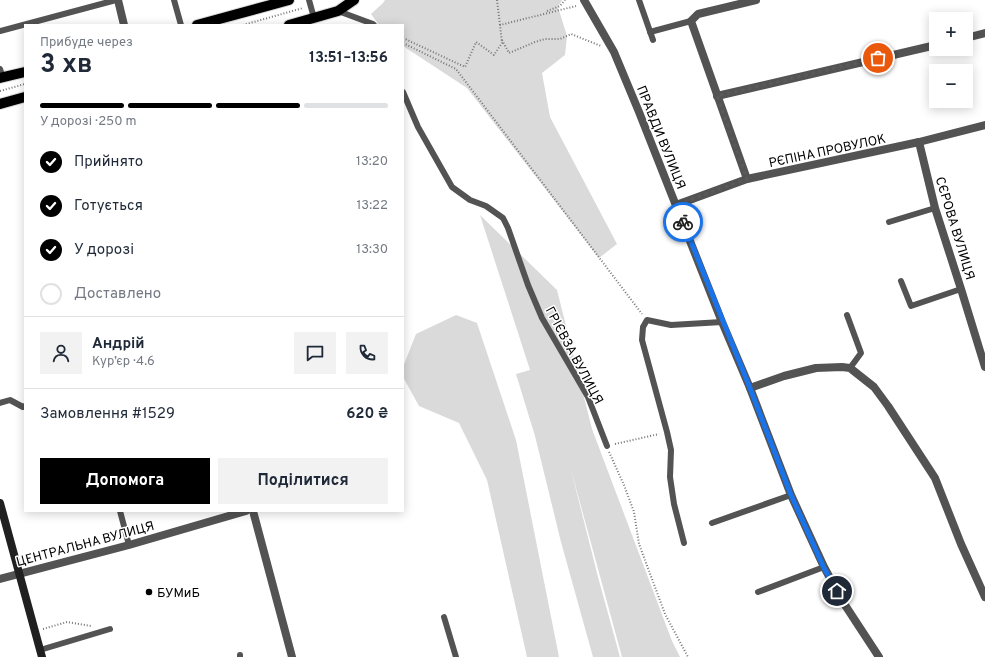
<!DOCTYPE html>
<html lang="uk">
<head>
<meta charset="utf-8">
<style>
	:root { --surface:#fff; --page:#f2f2f3; --text:#1f2937; --muted:#747a83; --line:#e0e1e3; --accent:#000 }
	body { margin:0; font-family:Overpass,sans-serif; background:var(--page); color:var(--text); height:100vh; display:flex; flex-direction:column; font-size:15px; white-space:nowrap }
	* { box-sizing:border-box; margin:0 }
	p { font-size:13px; color:var(--muted) }
	.icon { flex:none; width:22px; height:22px; fill:none; stroke:currentColor; stroke-width:2; stroke-linecap:round; stroke-linejoin:round }
	.map { position:relative; flex:1; overflow:hidden }
	.sheet { position:absolute; left:24px; top:24px; width:380px; height:488px; display:flex; flex-direction:column; background:var(--surface); border-radius:0px; box-shadow:0 2px 10px #0003 }
	.sheet>* { flex:none }
	.controls { position:absolute; left:929px; top:12px; display:grid; gap:8px }
	.controls a { display:grid; place-items:center; width:44px; height:44px; border-radius:0px; background:var(--surface); box-shadow:0 2px 10px #0003; font-size:20px }
	.pin { position:absolute; display:grid; place-items:center; width:34px; height:34px; color:#fff; margin:-17px; border:2px solid #fff; border-radius:50%; box-shadow:0 1px 4px #0007 }
	.courier { position:absolute; display:grid; place-items:center; width:40px; height:40px; margin:-20px; border:3px solid #1a73e8; border-radius:50%; background:#fff; color:#222; box-shadow:0 1px 5px #0007 }
	.summary em { font-style:normal; font-weight:700 }
	.summary div { display:flex; flex-direction:column-reverse }
	.summary { display:flex; align-items:center; justify-content:space-between; height:68px; padding:0 16px }
	h1 { font-size:26px; font-weight:700; line-height:30px }
	.bar { display:grid; grid-template-columns:repeat(4,1fr); gap:6px 4px; align-content:center; height:48px; padding:0 16px }
	.bar i { height:5px; border-radius:3px; background:var(--line) }
	.bar .current { background:var(--accent) }
	.bar p { grid-column:span 4 }
	.line { display:flex; align-items:center; gap:10px; padding:0 16px; border-top:1px solid var(--line) }
	.line div { flex:1 }
	.round { display:grid; place-items:center; flex:none; width:42px; height:42px; border-radius:0px; background:var(--page) }
	ol { padding:0 16px; list-style:none }
	li { display:flex; align-items:center; gap:12px; height:44px }
	li p { margin-inline-start:auto }
	li .icon { padding:4px; border-radius:50%; background:var(--accent); color:#fff; stroke-width:4 }
	li:last-child { color:var(--muted) }
	li i { width:22px; height:22px; border:2px solid var(--line); border-radius:50% }
	.cta { display:flex; gap:8px; margin-top:auto; padding:8px 16px }
	.cta a { flex:1; height:46px; border-radius:0px; background:var(--accent); color:#fff; font-size:16px; font-weight:700; line-height:46px; text-align:center }
	.cta a+a { background:var(--page); color:var(--text) }
	.map>svg:first-child { display:block }
	.green { fill:#dadada }
	.lines { fill:none; stroke-linecap:round; stroke-linejoin:round }
	.primary-casing { stroke:#dbdbdb; stroke-width:12 }
	.path { stroke:#757575; stroke-width:2; stroke-dasharray:1 2; stroke-linecap:butt }
	.service { stroke:#535353; stroke-width:6 }
	.minor { stroke:#535353; stroke-width:8 }
	.secondary { stroke:#202020; stroke-width:8 }
	.primary { stroke:#000; stroke-width:10 }
	.done { stroke:#595959; stroke-width:4; stroke-dasharray:0 7.2 }
	.route { stroke:#1a73e8; stroke-width:5 }
	.poi-dot { fill:#000; stroke:#fff; stroke-width:1.5 }
	.labels { text-anchor:middle; stroke-width:3; stroke-linejoin:round; paint-order:stroke }
	.street-label { font-size:13px; fill:#000; stroke:#fff }
	.poi-label { font-size:13px; fill:#000; stroke:#fff; text-anchor:start }
</style>
</head>
<body>
<div class="map">
<svg width="985" height="657" viewBox="0 0 985 657">
	<rect width="100%" height="100%" fill="#fff"/>
	<g class="green">
		<path d="M 385,0 L 562,0 L 558,7 L 567,36 L 565,55 L 542,73 L 550,117 L 617,244 L 599,258 L 467,88 L 403,46 L 403,25 L 379,25 L 371,14 L 383,3 Z"/>
		<path d="M 480,215 L 557,290 L 592,429 L 672,641 L 680,657 L 622,657 L 570,466 L 598,577 L 620,657 L 593,657 L 561,542 L 535,436 L 516,374 L 530,370 Z"/>
		<path d="M 456,315 L 477,323 L 516,440 L 559,657 L 527,657 L 487,480 L 459,423 L 419,406 L 403,377 L 403,367 L 416,334 Z"/>
	</g>
	<g class="lines">
		<g class="primary-casing">
			<g id="primary">
				<path d="M 197,25 L 289,0"/>
				<path d="M 289,25 L 338,11 L 354,0"/>
				<path d="M 0,78 L 25,72"/>
				<path d="M 0,104 L 25,97"/>
			</g>
		</g>
		<g class="path">
			<path d="M 497,0 L 500,25"/>
			<path d="M 547,11 L 560,6 L 565,0"/>
			<path d="M 243,25 L 303,8"/>
			<path d="M 403,38 L 465,67 L 476,42 L 494,55 L 502,43 L 500,25 L 576,6"/>
			<path d="M 502,40 L 509,53 L 535,42 L 545,39 L 560,39 L 571,34 L 601,46"/>
			<path d="M 403,43 L 456,69 L 642,314"/>
			<path d="M 0,91 L 25,84"/>
			<path d="M 615,444 L 659,434"/>
			<path d="M 609,452 L 624,485 L 634,512 L 639,544 L 665,614 L 688,657"/>
			<path d="M 43,629 L 67,622 L 91,626"/>
		</g>
		<g class="service">
			<path d="M 174,0 L 181,25"/>
			<path d="M 309,0 L 314,18"/>
			<path d="M 639,0 L 653,40"/>
			<path d="M 338,11 L 373,24 L 374,25"/>
			<path d="M 0,31 L 116,0"/>
			<path d="M 650,32 L 691,21"/>
			<path d="M 0,69 L 3,78"/>
			<path d="M 403,92 L 418,127 L 452,187 L 470,200 L 486,206 L 503,218 L 508,228 L 528,285 L 542,318 L 588,397 L 607,446"/>
			<path d="M 889,222 L 935,208"/>
			<path d="M 901,281 L 911,306 L 961,289"/>
			<path d="M 847,315 L 861,353 L 850,368"/>
			<path d="M 0,403 L 10,400 L 23,407 L 25,406"/>
			<path d="M 120,511 L 129,545"/>
			<path d="M 712,523 L 791,495"/>
			<path d="M 684,543 L 674,504 L 670,477 L 671,450 L 667,432 L 642,340 L 643,327 L 647,320 L 671,325 L 722,322"/>
			<path d="M 758,592 L 824,567"/>
			<path d="M 444,617 L 456,657"/>
			<path d="M 40,650 L 110,629"/>
			<path d="M 240,655 L 240,657"/>
		</g>
		<g class="minor">
			<path d="M 118,0 L 124,25"/>
			<path d="M 584,0 L 614,52 L 639,112 L 722,322 L 750,388 L 791,495 L 824,567 L 843,602 L 879,657"/>
			<path d="M 966,38 L 985,33"/>
			<path d="M 717,96 L 936,45"/>
			<path d="M 919,142 L 935,208 L 961,289 L 985,367"/>
			<path d="M 747,179 L 691,21 L 698,14 L 756,0"/>
			<path d="M 676,205 L 747,179 L 919,142 L 985,125"/>
			<path d="M 750,388 L 784,376 L 816,368 L 842,367 L 850,368 L 874,387 L 888,406 L 935,478 L 961,544 L 985,597"/>
			<path d="M 253,511 L 292,657"/>
			<path d="M 0,579 L 129,545 L 246,511"/>
		</g>
		<path class="secondary" d="M 0,503 L 42,657"/>
		<use href="#primary" class="primary"/>
	</g>
	<g class="lines">
		<path class="done" d="M 683,222 L 676,205 L 747,179 L 717,96 L 878,58"/>
		<path class="route" d="M 683,222 L 750,388 L 791,495 L 824,568 L 837,591"/>
	</g>
	<circle class="poi-dot" cx="149" cy="592" r="4"/>
	<g class="labels">
		<g class="street-label">
			<text transform="translate(662 137) rotate(68)" y="5">ПРАВДИ ВУЛИЦЯ</text>
			<text transform="translate(827 150) rotate(-12)" y="5">РЄПІНА ПРОВУЛОК</text>
			<text transform="translate(956 228) rotate(73)" y="5">СЄРОВА ВУЛИЦЯ</text>
			<text transform="translate(575 355) rotate(62)" y="5">ГРІЄВЗА ВУЛИЦЯ</text>
			<text transform="translate(85 543) rotate(-15)" y="5">ЦЕНТРАЛЬНА ВУЛИЦЯ</text>
		</g>
		<g class="poi-label">
			<text x="157" y="597">БУМиБ</text>
		</g>
	</g>
</svg>
<div class="controls">
<a>+</a>
<a>−</a>
</div>
<div class="pin" style="left:878px;top:58px;background:#ea580c"><svg class="icon" aria-label="bag" viewBox="0 0 24 24"><path d="M5 8h14l-1 12H6zM9 8a3 3 0 0 1 6 0"/></svg></div>
<div class="pin" style="left:837px;top:591px;background:#1f2937"><svg class="icon" aria-label="home" viewBox="0 0 24 24"><path d="M3 11l9-7 9 7M6 9v11h12V9"/></svg></div>
<div class="courier" style="left:683px;top:222px"><svg class="icon" aria-label="bike" viewBox="0 0 24 24"><circle cx="6" cy="16" r="4"/><circle cx="18" cy="16" r="4"/><path d="M6 16l4-8h5l3 8M10 8l3 8H6M13 5h3"/></svg></div>
<section class="sheet">
<div class="summary"><div><h1>3 хв</h1><p>Прибуде через</p></div><em>13:51–13:56</em></div>
<div class="bar"><i class="current"></i><i class="current"></i><i class="current"></i><i></i><p>У дорозі · 250 m</p></div>
<ol>
<li><svg class="icon" aria-label="check" viewBox="0 0 24 24"><path d="M5 12l5 5 9-10"/></svg>Прийнято<p>13:20</p></li>
<li><svg class="icon" aria-label="check" viewBox="0 0 24 24"><path d="M5 12l5 5 9-10"/></svg>Готується<p>13:22</p></li>
<li><svg class="icon" aria-label="check" viewBox="0 0 24 24"><path d="M5 12l5 5 9-10"/></svg>У дорозі<p>13:30</p></li>
<li><i></i>Доставлено</li>
</ol>
<div class="line" style="height:72px"><a class="round"><svg class="icon" aria-label="person" viewBox="0 0 24 24"><circle cx="12" cy="8" r="4"/><path d="M4 21q1-7 8-7t8 7"/></svg></a><div><b>Андрій</b><p>Кур’єр · 4.6</p></div><a class="round"><svg class="icon" aria-label="chat" viewBox="0 0 24 24"><path d="M4 5h16v11H9l-5 4z"/></svg></a><a class="round"><svg class="icon" aria-label="phone" viewBox="0 0 24 24"><path d="M5 4h4l2 5-3 2q2 4 5 5l2-3 5 2v4C11 20 4 13 5 4z"/></svg></a></div>
<div class="line" style="height:52px"><div>Замовлення #1529</div><b>620 ₴</b></div>
<div class="cta"><a>Допомога</a><a>Поділитися</a></div>
</section>
</div>
</body>
</html>
